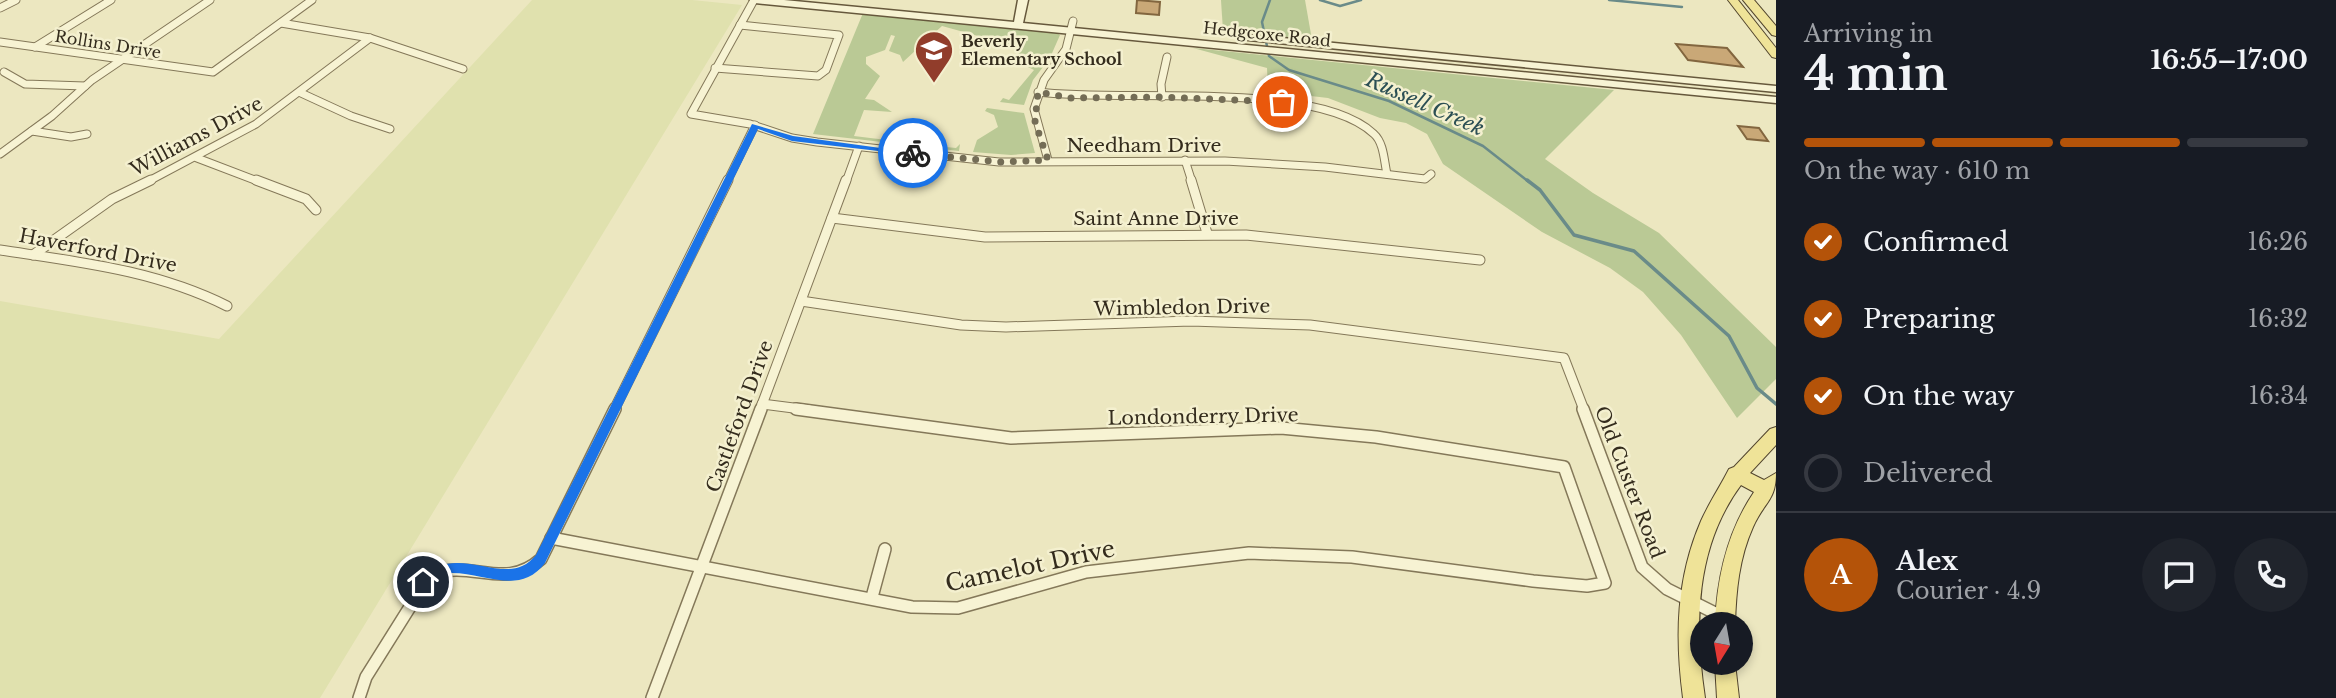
<!DOCTYPE html>
<html lang="en">
<head>
<meta charset="utf-8">
<style>
	:root { --surface:#171b24; --page:#20242c; --text:#f1f3f6; --muted:#9ea1a6; --line:#363941; --accent:#b45309 }
	body { margin:0; font-family:"Libre Baskerville",serif; background:var(--page); color:var(--text); height:100vh; display:flex; flex-direction:column; font-size:26px; white-space:nowrap }
	* { box-sizing:border-box; margin:0 }
	p { font-size:23px; color:var(--muted) }
	.icon { flex:none; width:38px; height:38px; fill:none; stroke:currentColor; stroke-width:2; stroke-linecap:round; stroke-linejoin:round }
	.map { position:relative; flex:1; overflow:hidden }
	.sheet { display:flex; flex-direction:column; background:var(--surface); width:560px }
	.sheet>* { flex:none }
	.needle { width:46px; rotate:191deg }
	.controls { position:absolute; left:1690px; top:612px; display:grid; gap:14px }
	.controls a { display:grid; place-items:center; width:63px; height:63px; border-radius:50%; background:var(--surface); box-shadow:0 4px 10px #0003; font-size:35px }
	.pin { position:absolute; display:grid; place-items:center; width:60px; height:60px; color:#fff; margin:-30px; border:4px solid #fff; border-radius:50%; box-shadow:0 2px 7px #0007 }
	.courier { position:absolute; display:grid; place-items:center; width:70px; height:70px; margin:-35px; border:5px solid #1a73e8; border-radius:50%; background:#fff; color:#222; box-shadow:0 2px 9px #0007 }
	.head em { font-style:normal; font-weight:700 }
	.head div { display:flex; flex-direction:column-reverse }
	.head { display:flex; align-items:center; justify-content:space-between; height:119px; padding:0 28px }
	h1 { font-size:46px; font-weight:700; line-height:52px }
	.bar { display:grid; grid-template-columns:repeat(4,1fr); gap:10px 7px; align-content:center; height:84px; padding:0 28px }
	.bar i { height:9px; border-radius:5px; background:var(--line) }
	.bar .on { background:var(--accent) }
	.bar p { grid-column:span 4 }
	.line { display:flex; align-items:center; gap:18px; padding:0 28px; border-top:2px solid var(--line) }
	.line div { flex:1 }
	.round { display:grid; place-items:center; flex:none; width:74px; height:74px; border-radius:37px; background:var(--page) }
	ol { padding:0 28px; list-style:none }
	li { display:flex; align-items:center; gap:21px; height:77px }
	li p { margin-inline-start:auto }
	li .icon { padding:7px; border-radius:50%; background:var(--accent); color:#fff; stroke-width:4 }
	li:last-child { color:var(--muted) }
	li i { width:38px; height:38px; border:4px solid var(--line); border-radius:50% }
	main { display:flex; flex:1; min-height:0 }
	.map>svg:first-child { display:block }
	.farmland { fill:#e0e1ae }
	.green { fill:#bac995 }
	.lines { fill:none; stroke-linecap:round; stroke-linejoin:round }
	.stream-far1 { stroke:#6a8b89; stroke-width:2.5 }
	.stream { stroke:#6a8b89; stroke-width:3.5 }
	.building { fill:#c9a877; stroke:#82663f; stroke-width:2 }
	.street-far2-casing { stroke:#847859; stroke-width:9 }
	.street-far1-casing { stroke:#847859; stroke-width:11 }
	.street-casing { stroke:#847859; stroke-width:14 }
	.secondary-casing { stroke:#66583c; stroke-width:3 }
	.primary-casing { stroke:#52452d; stroke-width:2 }
	.street-far2 { stroke:#f7f3d3; stroke-width:7 }
	.street-far1 { stroke:#f7f3d3; stroke-width:9 }
	.street { stroke:#f7f3d3; stroke-width:11 }
	.secondary { fill:#f7f3d3; fill-rule:evenodd }
	.primary { fill:#efe398; fill-rule:evenodd }
	.route { fill:#1a73e8 }
	.done { stroke:#746d56; stroke-width:7; stroke-dasharray:0 12.6 }
	.labels { text-anchor:middle; stroke-width:5; stroke-linejoin:round; paint-order:stroke }
	.far-street-label { font-size:16px; fill:#342c1d; stroke:#f4f0cf }
	.far-poi-label { font-size:16px; font-weight:bold; fill:#342c1d; stroke:#f4f0cf; text-anchor:start }
	.street-label { font-size:19px; fill:#342c1d; stroke:#f4f0cf }
	.water-label { font-size:21px; font-style:italic; fill:#2c4f54; stroke:#f4f0cf }
	.near-street-label { font-size:23px; fill:#342c1d; stroke:#f4f0cf }
</style>
</head>
<body>
<main>
<div class="map">
<svg width="1776" height="698" viewBox="0 0 1776 698">
	<rect width="100%" height="100%" fill="#ece7c0"/>
	<path class="farmland" d="M 532,0 L 692,0 L 742,5 L 320,698 L 0,698 L 0,301 L 219,339 Z"/>
	<g class="green">
		<path d="M 1221,0 L 1305,0 L 1312,40 L 1223,31 Z"/>
		<path d="M 863,13 L 1055,32 L 1060,35 L 1049,60 L 1030,56 L 1014,60 L 1022,48 L 942,26 L 903,62 L 900,55 L 889,51 L 895,36 L 891,35 L 885,50 L 866,57 L 866,64 L 880,76 L 865,99 L 874,100 L 892,112 L 864,110 L 854,136 L 911,143 L 914,139 L 915,144 L 956,148 L 960,144 L 959,151 L 813,134 Z"/>
		<path d="M 1193,48 L 1614,90 L 1545,159 L 1593,193 L 1659,233 L 1776,347 L 1776,379 L 1737,418 L 1681,335 L 1643,292 L 1610,268 L 1542,232 L 1443,164 L 1427,134 L 1406,123 L 1380,118 L 1328,98 L 1268,91 L 1267,68 Z"/>
		<path d="M 1033,63 L 1043,67 L 1033,80 L 1024,105 L 1000,102 L 1003,98 L 1009,100 L 1034,70 L 1024,65 Z"/>
		<path d="M 987,108 L 1024,113 L 1035,153 L 1011,155 L 973,152 L 977,140 L 998,127 L 994,115 L 985,111 Z"/>
	</g>
	<g class="lines">
		<g class="stream-far1">
			<path d="M 1270,0 L 1262,22 L 1269,56 L 1289,70 L 1389,101 L 1483,146 L 1529,182"/>
			<path d="M 1320,0 L 1340,6 L 1361,0"/>
			<path d="M 1609,0 L 1682,7"/>
		</g>
		<path class="stream" d="M 1527,180 L 1540,190 L 1574,235 L 1634,251 L 1729,336 L 1757,388 L 1776,404"/>
	</g>
	<g class="building">
		<path d="M 1137,0 L 1160,2 L 1159,15 L 1136,13 Z"/>
		<path d="M 1676,44 L 1727,48 L 1743,67 L 1688,60 Z"/>
		<path d="M 1738,126 L 1759,128 L 1768,141 L 1747,139 Z"/>
	</g>
	<g class="lines">
		<g class="street-far2-casing">
			<g id="street-far2">
				<path d="M 754,0 L 691,114 L 750,124 L 792,138 L 817,142 L 999,162 L 1225,161 L 1325,167 L 1425,179 L 1431,174"/>
				<path d="M 0,8 L 16,0"/>
				<path d="M 281,23 L 370,38 L 463,69"/>
				<path d="M 0,42 L 213,72 L 312,0"/>
				<path d="M 35,47 L 111,0"/>
				<path d="M 715,68 L 818,76 L 826,70 L 839,35 L 740,25"/>
				<path d="M 4,72 L 25,84 L 85,86"/>
				<path d="M 1038,92 C 1121,103 1316,79 1374,134 C 1384,143 1384,161 1387,174"/>
				<path d="M 301,93 L 351,116 L 390,129"/>
				<path d="M 1162,97 L 1161,84 L 1167,57"/>
				<path d="M 32,131 L 71,137 L 87,134"/>
				<path d="M 0,154 L 52,116 L 92,80 L 210,0"/>
				<path d="M 197,158 L 260,182"/>
				<path d="M 1048,160 L 1034,109 L 1044,80 L 1066,49 L 1073,21"/>
				<path d="M 1185,160 L 1192,182"/>
				<path d="M 147,182 L 256,124 L 370,38"/>
				<path d="M 727,182 L 755,125"/>
				<path d="M 846,182 L 859,146"/>
			</g>
		</g>
		<g class="street-far1-casing">
			<g id="street-far1">
				<path d="M 256,180 L 306,199 L 316,210"/>
				<path d="M 1191,180 L 1207,233"/>
				<path d="M 832,218 L 985,237 L 1246,235 L 1480,260"/>
				<path d="M 0,250 C 78,262 155,270 227,306"/>
				<path d="M 33,255 L 112,199 L 151,180"/>
				<path d="M 801,301 L 961,325 L 1006,327 L 1191,321 L 1310,325 L 1564,358 L 1584,410"/>
				<path d="M 762,404 L 809,410"/>
				<path d="M 614,410 L 728,180"/>
				<path d="M 760,410 L 846,180"/>
			</g>
		</g>
		<g class="street-casing">
			<g id="street">
				<path d="M 1583,409 L 1642,567 L 1667,589 L 1725,618"/>
				<path d="M 551,538 L 912,607 L 958,608 L 1086,572 L 1249,553 L 1352,557 L 1533,581 L 1587,586 L 1605,583 L 1564,467 L 1376,437 L 1281,428 L 1011,438 L 796,409"/>
				<path d="M 872,597 L 885,549"/>
				<path d="M 359,698 L 366,677 L 430,575 C 472,558 504,592 541,559 L 615,409"/>
				<path d="M 652,698 L 761,409"/>
			</g>
		</g>
		<g class="secondary-casing">
			<g id="secondary">
				<path d="M 750,0 L 784,0 L 1014,22 L 1018,0 L 1028,0 L 1023,23 L 1776,97 L 1776,103 L 755,3 Z"/>
				<path d="M 1241,34 L 1776,86 L 1776,92 L 1238,39 L 1238,35 Z"/>
			</g>
		</g>
		<g class="primary-casing">
			<g id="primary">
				<path d="M 1728,0 L 1738,0 L 1776,48 L 1776,58 L 1772,57 Z"/>
				<path d="M 1743,0 L 1754,0 L 1776,26 L 1776,36 L 1772,35 Z"/>
				<path d="M 1776,427 L 1776,445 L 1750,473 L 1764,480 L 1776,473 C 1776,501 1764,502 1753,527 C 1739,558 1736,591 1735,625 L 1715,625 C 1717,577 1727,532 1754,492 L 1741,485 C 1695,547 1694,625 1705,698 L 1683,698 C 1675,637 1676,579 1701,521 C 1709,503 1721,485 1729,469 L 1734,467 L 1770,429 Z"/>
				<path d="M 1715,663 L 1735,663 L 1739,698 L 1717,698 Z"/>
			</g>
		</g>
		<use href="#street-far2" class="street-far2"/>
		<use href="#street-far1" class="street-far1"/>
		<use href="#street" class="street"/>
		<use href="#secondary" class="secondary"/>
		<use href="#primary" class="primary"/>
	</g>
	<path class="route" d="M 752,124 L 793,136 L 917,153 L 913,155 L 792,141 L 758,129 L 545,563 C 520,596 486,573 452,573 C 439,574 434,584 423,588 L 418,586 L 418,577 C 463,540 506,592 536,555 Z"/>
	<g class="lines">
		<path class="done" d="M 913,153 L 999,162 L 1048,160 L 1035,122 L 1038,92 L 1070,98 L 1162,97 L 1282,102"/>
	</g>
	<defs>
		<g id="school-pin" transform="scale(2.0125)"><path d="M0 17L-7.5 6A9.5 9.5 0 1 1 7.5 6Z" fill="#913d2b" stroke="#f4f0cf"/><path d="M0-5L7-2L0 1L-7-2ZM-4 1L0 2.5L4 1V4Q0 6-4 4Z" fill="#fff"/></g>
	</defs>
	<g fill-rule="evenodd">
		<use href="#school-pin" x="934" y="50"/>
	</g>
	<g class="labels">
		<g class="far-street-label">
			<text transform="translate(1267 34) rotate(6)" y="6">Hedgcoxe Road</text>
			<text transform="translate(108 44) rotate(9)" y="6">Rollins Drive</text>
		</g>
		<g class="far-poi-label">
			<text x="961" y="47">Beverly<tspan x="961" dy="18">Elementary School</tspan></text>
		</g>
		<g class="street-label">
			<text transform="translate(196 136) rotate(-28)" y="7">Williams Drive</text>
			<text x="1144" y="152">Needham Drive</text>
			<text x="1156" y="225">Saint Anne Drive</text>
			<text transform="translate(98 250) rotate(11)" y="7">Haverford Drive</text>
			<text transform="translate(1182 307) rotate(-1)" y="7">Wimbledon Drive</text>
			<text transform="translate(739 416) rotate(-70)" y="7">Castleford Drive</text>
			<text transform="translate(1203 416) rotate(-1)" y="7">Londonderry Drive</text>
			<text transform="translate(1630 482) rotate(69)" y="7">Old Custer Road</text>
		</g>
		<g class="water-label">
			<text transform="translate(1425 104) rotate(24)" y="7">Russell Creek</text>
		</g>
		<g class="near-street-label">
			<text transform="translate(1030 566) rotate(-12)" y="8">Camelot Drive</text>
		</g>
	</g>
</svg>
<div class="controls">
<a><svg class="needle" viewBox="-14 -14 28 28"><path d="M0-13l5 13h-10z" fill="#e53935"/><path d="M0 13l5-13h-10z" fill="#9ea1a6"/></svg></a>
</div>
<div class="pin" style="left:1282px;top:102px;background:#ea580c"><svg class="icon" aria-label="bag" viewBox="0 0 24 24"><path d="M5 8h14l-1 12H6zM9 8a3 3 0 0 1 6 0"/></svg></div>
<div class="pin" style="left:423px;top:582px;background:#1f2937"><svg class="icon" aria-label="home" viewBox="0 0 24 24"><path d="M3 11l9-7 9 7M6 9v11h12V9"/></svg></div>
<div class="courier" style="left:913px;top:153px"><svg class="icon" aria-label="bike" viewBox="0 0 24 24"><circle cx="6" cy="16" r="4"/><circle cx="18" cy="16" r="4"/><path d="M6 16l4-8h5l3 8M10 8l3 8H6M13 5h3"/></svg></div>
</div>
<section class="sheet">
<div class="head"><div><h1>4 min</h1><p>Arriving in</p></div><em>16:55–17:00</em></div>
<div class="bar"><i class="on"></i><i class="on"></i><i class="on"></i><i></i><p>On the way · 610 m</p></div>
<ol>
<li><svg class="icon" aria-label="check" viewBox="0 0 24 24"><path d="M5 12l5 5 9-10"/></svg>Confirmed<p>16:26</p></li>
<li><svg class="icon" aria-label="check" viewBox="0 0 24 24"><path d="M5 12l5 5 9-10"/></svg>Preparing<p>16:32</p></li>
<li><svg class="icon" aria-label="check" viewBox="0 0 24 24"><path d="M5 12l5 5 9-10"/></svg>On the way<p>16:34</p></li>
<li><i></i>Delivered</li>
</ol>
<div class="line" style="height:126px"><b class="round" style="background:var(--accent);color:#fff">A</b><div><b>Alex</b><p>Courier · 4.9</p></div><a class="round"><svg class="icon" aria-label="chat" viewBox="0 0 24 24"><path d="M4 5h16v11H9l-5 4z"/></svg></a><a class="round"><svg class="icon" aria-label="phone" viewBox="0 0 24 24"><path d="M5 4h4l2 5-3 2q2 4 5 5l2-3 5 2v4C11 20 4 13 5 4z"/></svg></a></div>
</section>
</main>
</body>
</html>
